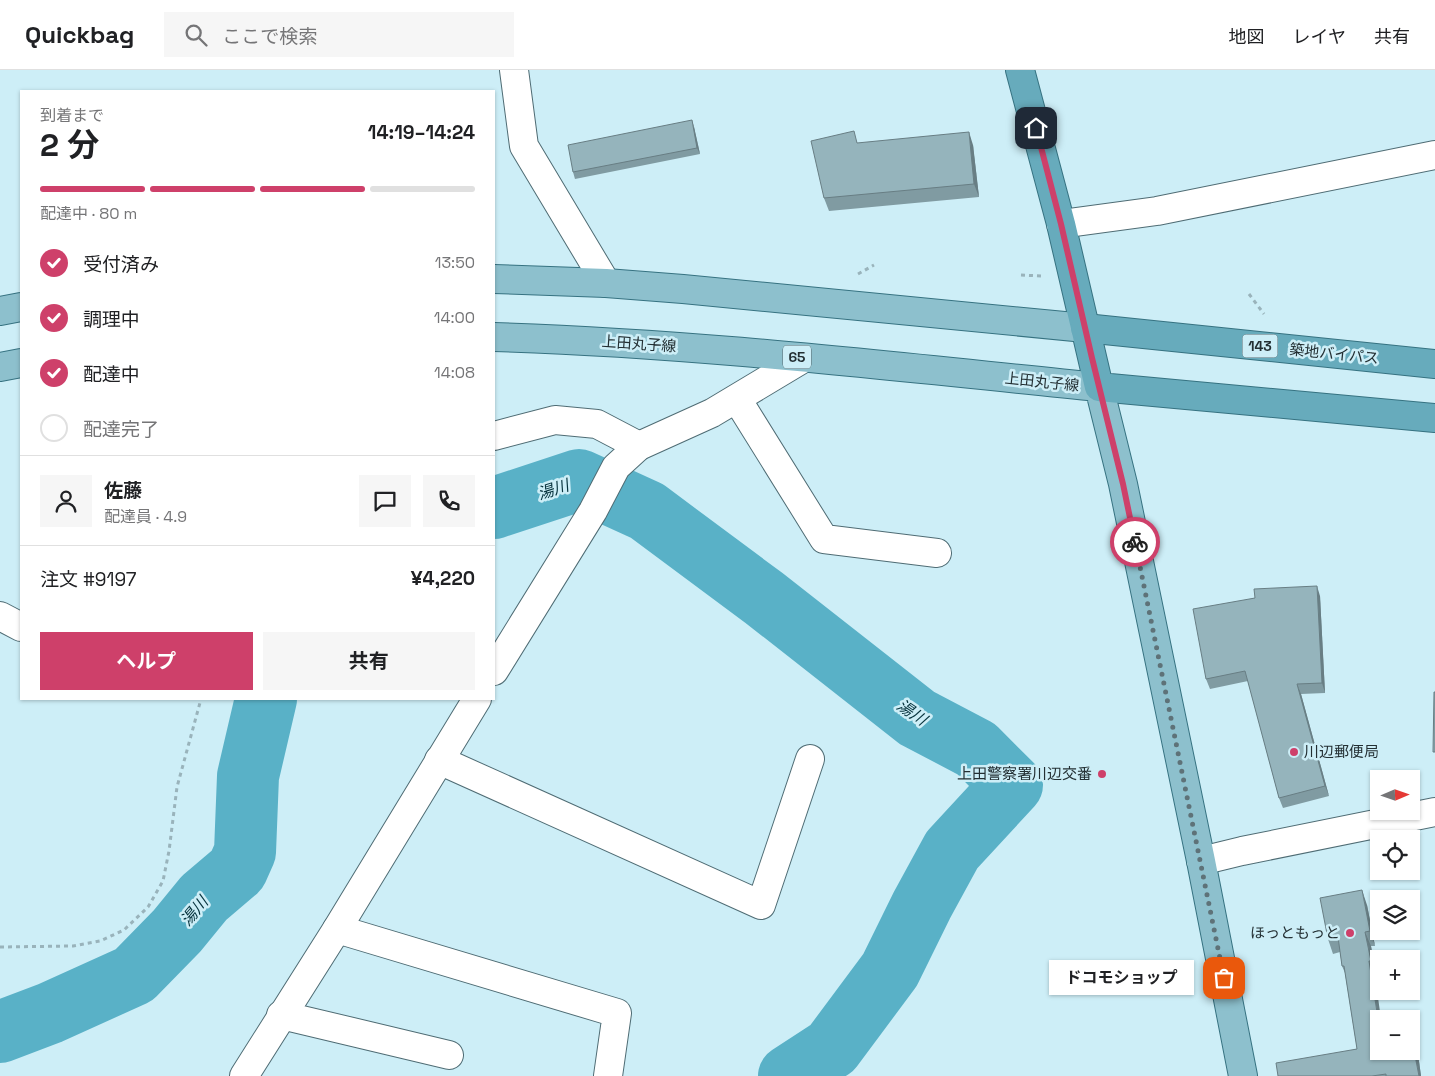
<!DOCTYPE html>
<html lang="ja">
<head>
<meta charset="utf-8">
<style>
	:root { --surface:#fff; --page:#f6f6f6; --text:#202124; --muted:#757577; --line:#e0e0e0; --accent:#ce406a }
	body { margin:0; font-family:"Space Grotesk","Noto Sans JP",sans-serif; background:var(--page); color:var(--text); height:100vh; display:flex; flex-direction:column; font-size:19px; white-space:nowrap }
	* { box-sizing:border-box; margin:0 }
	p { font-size:16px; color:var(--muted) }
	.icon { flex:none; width:28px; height:28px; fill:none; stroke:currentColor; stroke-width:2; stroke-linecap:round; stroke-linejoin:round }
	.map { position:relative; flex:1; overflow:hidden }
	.details { position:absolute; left:20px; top:20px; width:475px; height:610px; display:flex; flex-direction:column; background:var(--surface); border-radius:0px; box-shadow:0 1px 4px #0004 }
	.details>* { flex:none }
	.needle { width:32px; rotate:88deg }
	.tools { position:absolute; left:1370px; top:700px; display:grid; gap:10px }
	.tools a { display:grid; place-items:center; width:50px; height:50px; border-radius:0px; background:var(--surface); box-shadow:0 1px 4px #0004; font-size:25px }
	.pin { position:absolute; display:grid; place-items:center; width:42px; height:42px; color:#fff; margin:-21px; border-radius:10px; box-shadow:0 2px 8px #0006 }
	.courier { position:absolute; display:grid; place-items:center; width:50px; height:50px; margin:-25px; border:4px solid #ce406a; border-radius:50%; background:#fff; color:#222; box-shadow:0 1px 6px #0007 }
	.bubble { position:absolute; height:35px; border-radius:0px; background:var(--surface); box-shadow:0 1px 4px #0004; font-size:16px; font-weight:700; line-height:35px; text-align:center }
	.summary em { font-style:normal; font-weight:700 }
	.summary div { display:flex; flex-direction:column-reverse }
	.summary { display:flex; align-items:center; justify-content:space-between; height:85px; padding:0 20px }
	h1 { font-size:32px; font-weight:700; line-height:38px }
	.bar { display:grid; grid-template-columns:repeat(4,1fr); gap:8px 5px; align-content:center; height:60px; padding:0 20px }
	.bar i { height:6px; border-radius:4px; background:var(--line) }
	.bar .current { background:var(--accent) }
	.bar p { grid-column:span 4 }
	.line { display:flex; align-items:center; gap:12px; padding:0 20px; border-top:1px solid var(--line) }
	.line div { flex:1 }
	.round { display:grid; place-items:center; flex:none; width:52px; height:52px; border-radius:0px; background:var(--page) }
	ol { padding:0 20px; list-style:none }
	li { display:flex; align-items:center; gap:15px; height:55px }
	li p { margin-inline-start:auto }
	li .icon { padding:5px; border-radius:50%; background:var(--accent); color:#fff; stroke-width:4 }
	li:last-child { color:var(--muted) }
	li i { width:28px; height:28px; border:2px solid var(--line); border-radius:50% }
	.action { display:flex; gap:10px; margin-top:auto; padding:10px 20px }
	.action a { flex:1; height:58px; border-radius:0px; background:var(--accent); color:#fff; font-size:20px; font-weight:700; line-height:58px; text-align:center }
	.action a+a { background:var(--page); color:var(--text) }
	header { display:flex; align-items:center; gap:30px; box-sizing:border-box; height:70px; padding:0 25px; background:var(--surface); border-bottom:1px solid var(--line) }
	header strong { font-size:24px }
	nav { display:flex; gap:28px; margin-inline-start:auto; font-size:18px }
	.search { width:350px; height:45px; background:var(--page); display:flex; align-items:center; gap:12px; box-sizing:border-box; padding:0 18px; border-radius:0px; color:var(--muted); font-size:19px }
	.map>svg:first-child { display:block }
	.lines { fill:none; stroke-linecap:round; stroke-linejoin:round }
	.river { stroke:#59b1c7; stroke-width:62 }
	.minor-casing { stroke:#4f6c74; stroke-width:30 }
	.tertiary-casing { stroke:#4f6c74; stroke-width:30 }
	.primary-casing { stroke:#367281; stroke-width:30 }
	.trunk-casing { stroke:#367281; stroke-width:30 }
	.path { stroke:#99b3bb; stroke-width:3; stroke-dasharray:4 4; stroke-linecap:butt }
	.minor { stroke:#fff; stroke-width:28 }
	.tertiary { stroke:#fff; stroke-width:28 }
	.primary { stroke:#8dc0cd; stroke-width:28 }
	.trunk { stroke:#67abbc; stroke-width:28 }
	.wall { fill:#809ba2 }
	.shaded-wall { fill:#687e84 }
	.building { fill:#95b4bc; stroke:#687e84 }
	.done { stroke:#5e7278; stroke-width:5; stroke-dasharray:0 9 }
	.route { stroke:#ce406a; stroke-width:6 }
	.poi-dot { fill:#ce406a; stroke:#cdeef7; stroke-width:2 }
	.labels { text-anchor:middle; stroke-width:5; stroke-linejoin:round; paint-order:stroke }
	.shield { fill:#cdeef7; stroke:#56686e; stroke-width:1 }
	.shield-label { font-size:14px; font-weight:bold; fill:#232f33 }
	.street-label { font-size:15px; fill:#232f33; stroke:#cdeef7 }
	.poi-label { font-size:15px; fill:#232f33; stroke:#cdeef7; text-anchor:end }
	.water-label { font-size:16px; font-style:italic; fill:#06323c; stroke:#cdeef7 }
</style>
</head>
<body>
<header>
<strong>Quickbag</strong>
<div class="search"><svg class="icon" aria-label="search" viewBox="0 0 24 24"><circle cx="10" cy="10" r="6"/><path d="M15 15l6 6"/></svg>ここで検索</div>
<nav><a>地図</a><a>レイヤ</a><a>共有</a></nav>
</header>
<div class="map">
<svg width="1435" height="1006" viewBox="0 0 1435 1006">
	<rect width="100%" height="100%" fill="#cdeef7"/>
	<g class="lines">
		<g class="river">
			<path d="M 494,438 L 579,410 L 647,441 L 764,528 L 917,648 L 976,679 L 1012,715 L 952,780 L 922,835 L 890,900 L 832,978 L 789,1006"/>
			<path d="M 0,962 L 50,943 L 134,905 L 177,861 L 204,828 L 237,800 L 245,782 L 248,706 L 266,629"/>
		</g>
		<g class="minor-casing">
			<g id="minor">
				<path d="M 514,0 L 524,76 L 606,213"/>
				<path d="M 1061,154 L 1157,141 L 1435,85"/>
				<path d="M 737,329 L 824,469 L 937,483"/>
				<path d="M 494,601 L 593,441 L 616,397 L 639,376 L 712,343 L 804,288"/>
				<path d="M 439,690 L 761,835 L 810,689"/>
				<path d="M 1201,791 L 1242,781 L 1435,742"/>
				<path d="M 337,859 L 617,943 L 608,1006"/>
				<path d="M 281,945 L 449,985"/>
				<path d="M 244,1006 L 337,859 L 477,629"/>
			</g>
		</g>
		<g class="tertiary-casing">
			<g id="tertiary">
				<path d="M 494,366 L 555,350 L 597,354 L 639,376"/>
				<path d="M 0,546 L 21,557"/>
			</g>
		</g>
		<g class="primary-casing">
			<g id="primary">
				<path d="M 494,209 L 606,213 L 683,219 L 1085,258"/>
				<path d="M 0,241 L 21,237"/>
				<path d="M 494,267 C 696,273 897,297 1099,317 L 1123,414 L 1201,791 L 1243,1006"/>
				<path d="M 0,297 L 21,293"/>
			</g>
		</g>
		<g class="trunk-casing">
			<g id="trunk">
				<path d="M 1020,0 L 1061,154 L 1099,317 L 1435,348"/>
				<path d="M 1085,258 L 1435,294"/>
			</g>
		</g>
		<g class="path">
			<path d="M 858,204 L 874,195"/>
			<path d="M 1021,205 L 1041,206"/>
			<path d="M 1249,224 L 1264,244"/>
			<path d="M 0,877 L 73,876 L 100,871 L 124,860 L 148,837 L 163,811 L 169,781 L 177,717 L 201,629"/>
		</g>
		<use href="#minor" class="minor"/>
		<use href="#tertiary" class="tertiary"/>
		<use href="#primary" class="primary"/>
		<use href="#trunk" class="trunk"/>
	</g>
	<g class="wall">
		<path d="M 694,57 L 700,84 L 575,109 L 573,102 Z"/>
		<path d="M 858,73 L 973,75 L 979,127 L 829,141 L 824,128 Z"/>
		<path d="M 1320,526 L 1325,623 L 1301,624 L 1329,726 L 1283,738 L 1279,728 L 1248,611 L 1210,619 L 1206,609 Z"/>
		<path d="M 1367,835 L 1375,876 L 1371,876 L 1376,906 L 1375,906 L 1379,981 L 1418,984 L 1421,1006 L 1278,1006 L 1357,979 L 1345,903 L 1342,896 L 1340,882 L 1333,884 L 1328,869 Z"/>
	</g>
	<g class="shaded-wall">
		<path d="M 692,50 L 694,57 L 700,84 L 697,78 Z"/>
		<path d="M 969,62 L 973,75 L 979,127 L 974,114 Z"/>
		<path d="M 1317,516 L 1320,526 L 1325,623 L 1322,613 Z"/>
		<path d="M 1297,614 L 1301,624 L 1329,726 L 1325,716 Z"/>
		<path d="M 1362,820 L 1367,835 L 1375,876 L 1370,861 Z"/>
		<path d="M 1365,862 L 1371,876 L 1376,906 L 1371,891 Z"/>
		<path d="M 1369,891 L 1375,906 L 1381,949 L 1379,949 L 1379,955 Z"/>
		<path d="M 1412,970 L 1418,984 L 1421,1006 L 1419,1006 Z"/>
	</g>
	<g class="building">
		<path d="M 692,50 L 697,78 L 573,102 L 568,75 Z"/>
		<path d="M 854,61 L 857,73 L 969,62 L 974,114 L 824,128 L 811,71 Z"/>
		<path d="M 1317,516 L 1322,613 L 1297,614 L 1325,716 L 1279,728 L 1245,601 L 1206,609 L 1193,539 L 1255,528 L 1254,519 Z"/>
		<path d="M 1434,622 L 1435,622 L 1435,682 L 1433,682 Z"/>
		<path d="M 1362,820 L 1370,861 L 1365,862 L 1371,891 L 1369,891 L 1379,955 L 1379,981 L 1411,981 L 1411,970 L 1412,970 L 1419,1006 L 1386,1006 L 1386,1004 L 1372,1006 L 1278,1006 L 1276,993 L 1357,979 L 1344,896 L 1342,896 L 1338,867 L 1328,869 L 1320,828 Z"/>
	</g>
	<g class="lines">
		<path class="done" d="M 1135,472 L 1224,908"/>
		<path class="route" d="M 1036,58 L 1061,154 L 1092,288 L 1123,414 L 1135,472"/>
	</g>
	<g class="poi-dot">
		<circle cx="1294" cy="682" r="5"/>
		<circle cx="1102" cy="704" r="5"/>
		<circle cx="1350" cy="863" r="5"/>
	</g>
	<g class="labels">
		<g class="shield">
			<rect x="1242.5" y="264.5" width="35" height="23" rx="4"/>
			<rect x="783" y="275.5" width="28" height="23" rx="4"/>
		</g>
		<g class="shield-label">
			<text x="1260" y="281">143</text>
			<text x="797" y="292">65</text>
		</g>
		<g class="street-label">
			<text transform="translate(639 274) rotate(4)" y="5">上田丸子線</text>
			<text transform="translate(1334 284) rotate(6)" y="5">築地バイパス</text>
			<text transform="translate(1042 312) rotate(6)" y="5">上田丸子線</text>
		</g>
		<g class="poi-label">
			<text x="1304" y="687" text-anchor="start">川辺郵便局</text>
			<text x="1092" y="709">上田警察署川辺交番</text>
			<text x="1340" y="868">ほっともっと</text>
		</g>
		<g class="water-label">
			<text transform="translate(553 419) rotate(-18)" y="6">湯川</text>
			<text transform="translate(912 642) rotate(34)" y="6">湯川</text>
			<text transform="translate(194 841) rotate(-50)" y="6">湯川</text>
		</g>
	</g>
</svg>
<div class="tools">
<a><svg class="needle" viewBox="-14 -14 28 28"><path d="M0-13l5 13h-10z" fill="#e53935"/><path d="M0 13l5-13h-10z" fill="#757577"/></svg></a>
<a><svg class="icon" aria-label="locate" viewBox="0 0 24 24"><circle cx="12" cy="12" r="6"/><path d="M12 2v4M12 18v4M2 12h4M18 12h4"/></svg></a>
<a><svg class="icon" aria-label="layers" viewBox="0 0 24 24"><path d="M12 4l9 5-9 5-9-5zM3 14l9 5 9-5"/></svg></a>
<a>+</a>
<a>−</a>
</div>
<div class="pin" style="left:1224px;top:908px;background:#ea580c"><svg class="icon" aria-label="bag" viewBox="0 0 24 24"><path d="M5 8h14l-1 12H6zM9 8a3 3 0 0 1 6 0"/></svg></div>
<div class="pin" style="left:1036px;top:58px;background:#1f2937"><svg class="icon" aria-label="home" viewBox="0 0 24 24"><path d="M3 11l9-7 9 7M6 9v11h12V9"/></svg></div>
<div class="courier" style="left:1135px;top:472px"><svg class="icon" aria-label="bike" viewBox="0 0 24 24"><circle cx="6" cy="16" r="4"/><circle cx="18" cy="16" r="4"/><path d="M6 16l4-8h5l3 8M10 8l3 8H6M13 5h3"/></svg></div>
<div class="bubble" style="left:1049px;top:890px;width:145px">ドコモショップ</div>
<section class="details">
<div class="summary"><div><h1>2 分</h1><p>到着まで</p></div><em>14:19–14:24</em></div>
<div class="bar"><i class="current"></i><i class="current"></i><i class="current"></i><i></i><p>配達中 · 80 m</p></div>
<ol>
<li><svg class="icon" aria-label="check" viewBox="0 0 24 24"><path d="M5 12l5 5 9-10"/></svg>受付済み<p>13:50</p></li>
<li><svg class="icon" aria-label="check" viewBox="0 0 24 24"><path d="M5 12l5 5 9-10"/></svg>調理中<p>14:00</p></li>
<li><svg class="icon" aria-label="check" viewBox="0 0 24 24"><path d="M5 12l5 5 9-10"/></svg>配達中<p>14:08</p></li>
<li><i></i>配達完了</li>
</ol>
<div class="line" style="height:90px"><a class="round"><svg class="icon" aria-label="person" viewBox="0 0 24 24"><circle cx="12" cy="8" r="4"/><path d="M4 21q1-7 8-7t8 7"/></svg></a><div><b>佐藤</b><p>配達員 · 4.9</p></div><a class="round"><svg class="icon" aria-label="chat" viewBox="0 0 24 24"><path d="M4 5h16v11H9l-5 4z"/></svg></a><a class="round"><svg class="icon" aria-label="phone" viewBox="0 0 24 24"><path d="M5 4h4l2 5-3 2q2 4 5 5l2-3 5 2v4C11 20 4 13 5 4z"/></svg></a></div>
<div class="line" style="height:65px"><div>注文 #9197</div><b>¥4,220</b></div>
<div class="action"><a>ヘルプ</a><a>共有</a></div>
</section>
</div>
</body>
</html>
